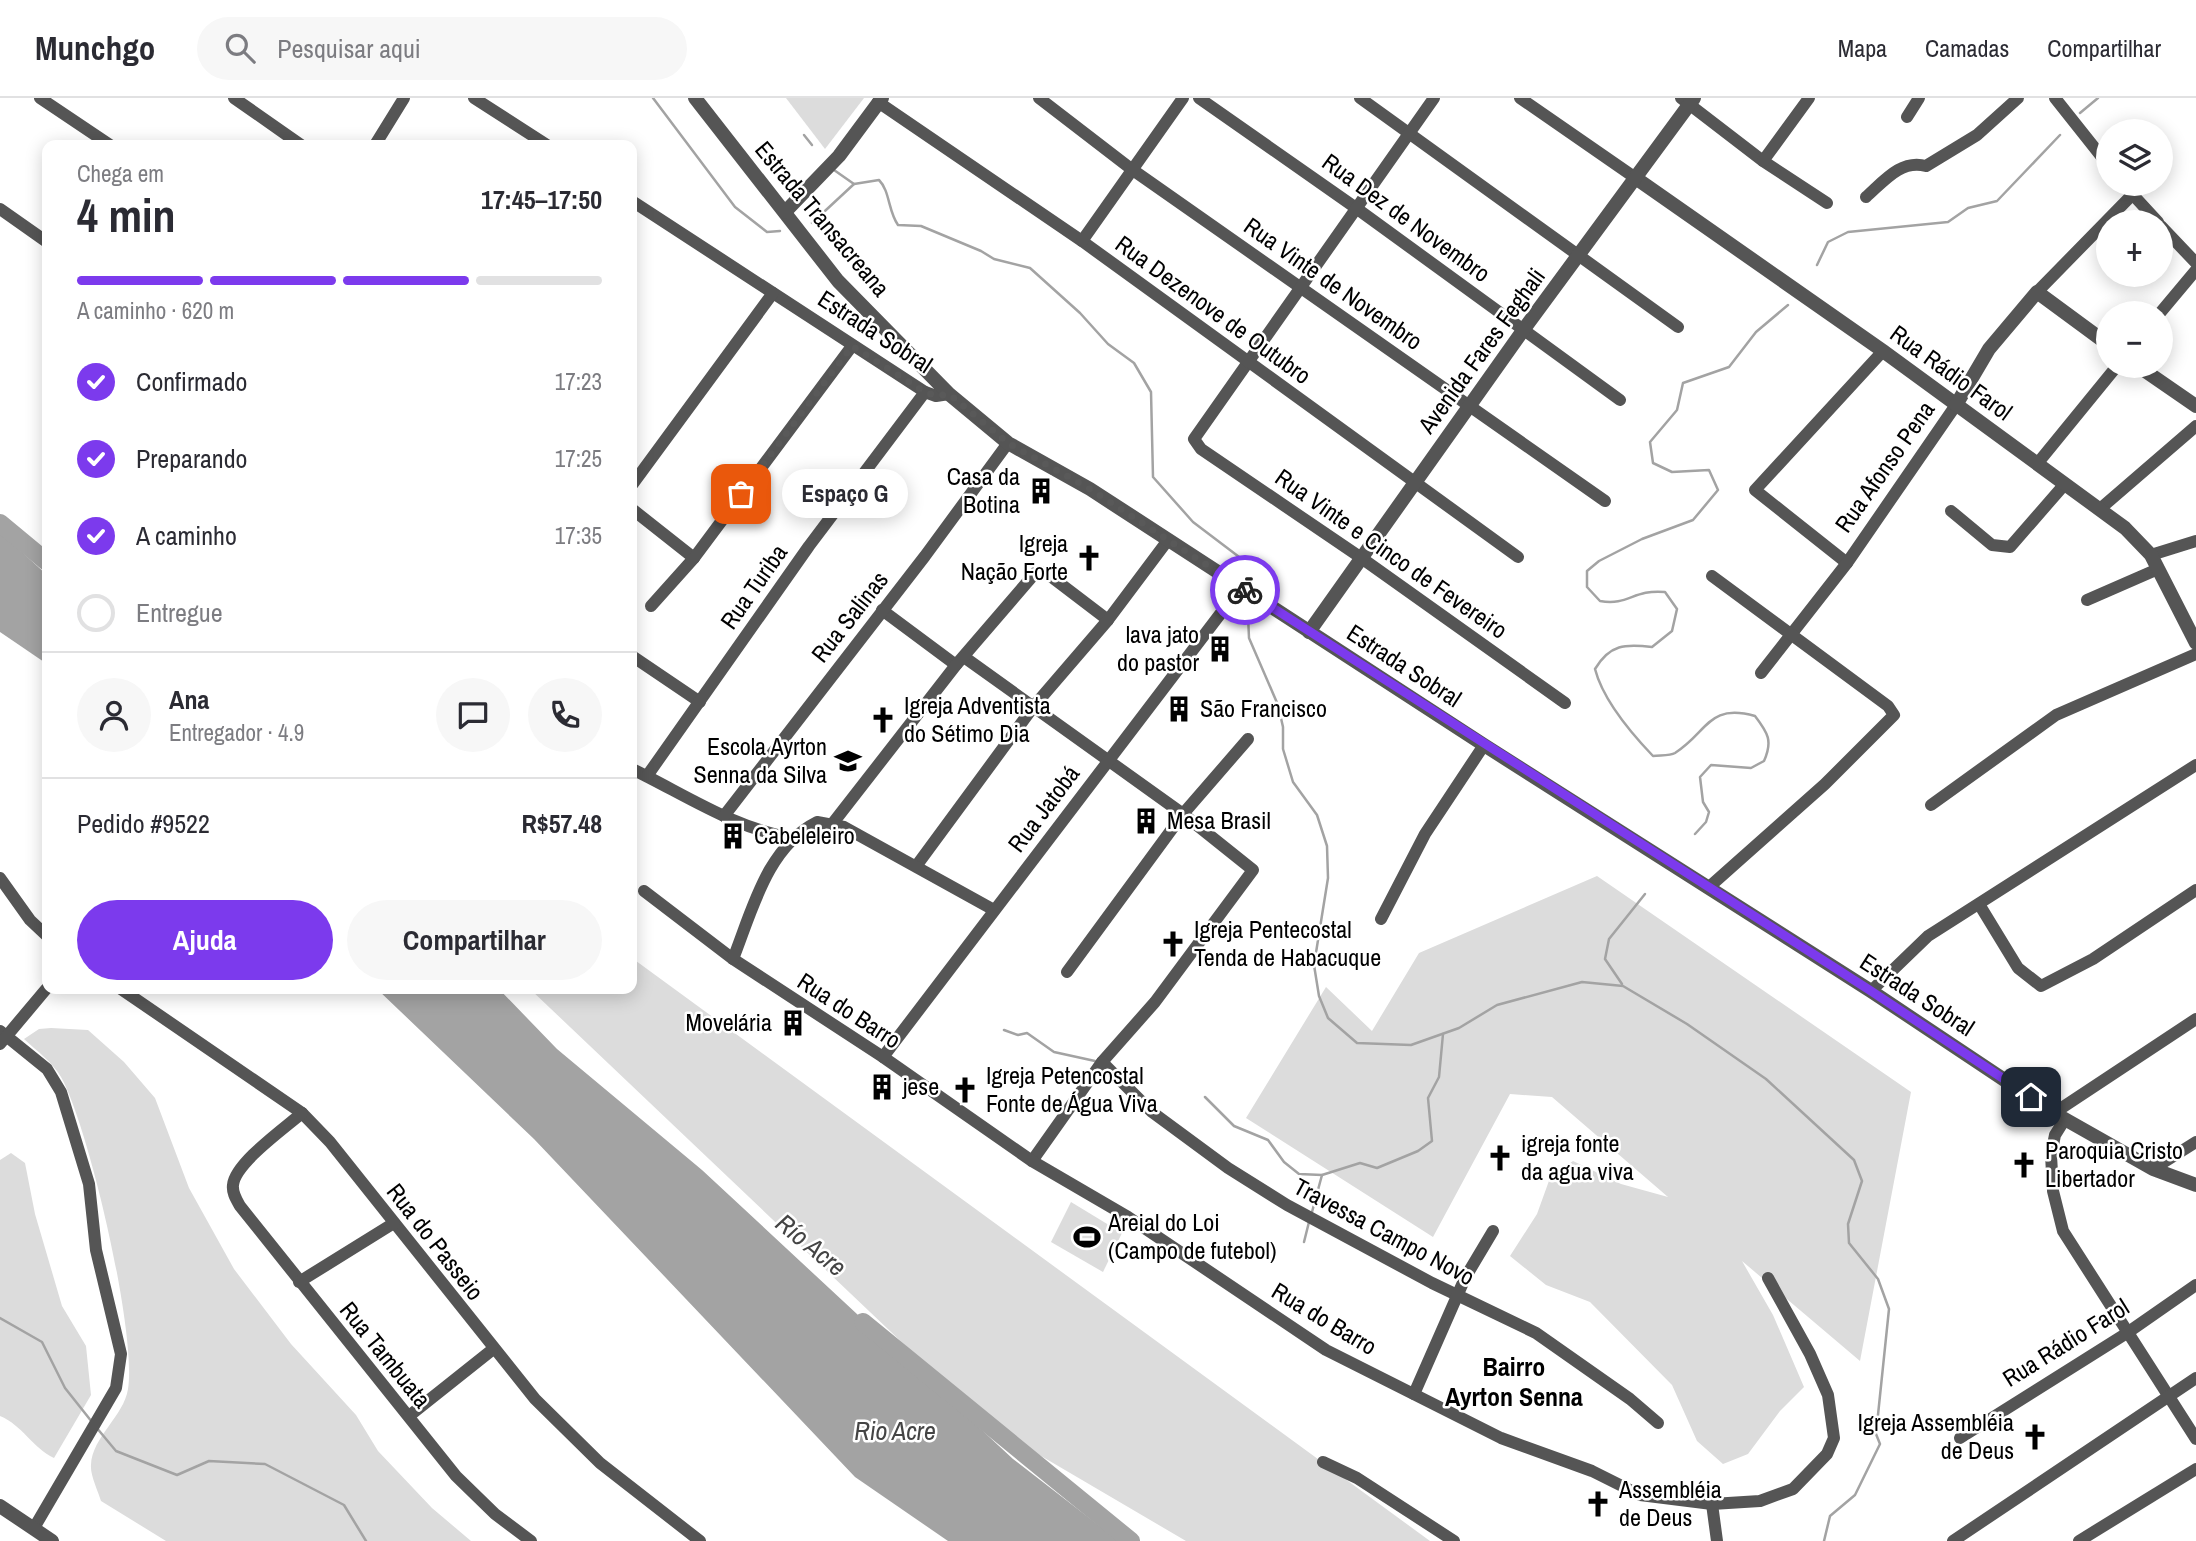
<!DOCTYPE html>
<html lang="pt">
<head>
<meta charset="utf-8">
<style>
	:root { --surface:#fff; --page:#f7f7f7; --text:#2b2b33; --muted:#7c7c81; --line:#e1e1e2; --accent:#7c3aed }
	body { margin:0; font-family:"Archivo Narrow",sans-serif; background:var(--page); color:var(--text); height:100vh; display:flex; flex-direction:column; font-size:26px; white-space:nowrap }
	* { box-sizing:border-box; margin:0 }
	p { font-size:23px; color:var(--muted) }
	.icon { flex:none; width:38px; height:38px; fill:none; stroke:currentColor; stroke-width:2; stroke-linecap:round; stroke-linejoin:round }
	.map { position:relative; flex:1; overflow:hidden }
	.drawer { position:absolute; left:42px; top:42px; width:595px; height:854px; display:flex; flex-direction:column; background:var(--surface); border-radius:14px; box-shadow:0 4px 18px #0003 }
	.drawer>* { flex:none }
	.fabs { position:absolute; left:2096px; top:21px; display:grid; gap:14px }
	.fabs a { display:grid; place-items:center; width:77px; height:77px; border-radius:50%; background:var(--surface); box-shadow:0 4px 18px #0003; font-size:35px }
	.pin { position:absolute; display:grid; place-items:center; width:60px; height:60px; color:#fff; margin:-30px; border-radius:14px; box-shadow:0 4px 10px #0006 }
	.courier { position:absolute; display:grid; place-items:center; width:70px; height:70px; margin:-35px; border:5px solid #7c3aed; border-radius:50%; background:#fff; color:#222; box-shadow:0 2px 9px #0007 }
	.bubble { position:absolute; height:49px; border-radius:24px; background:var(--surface); box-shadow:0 4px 18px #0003; font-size:23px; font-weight:700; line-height:49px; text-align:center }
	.summary em { font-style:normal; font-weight:700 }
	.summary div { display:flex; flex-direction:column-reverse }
	.summary { display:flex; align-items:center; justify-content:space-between; height:119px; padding:0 35px }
	h1 { font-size:46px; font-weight:700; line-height:52px }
	.bar { display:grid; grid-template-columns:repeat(4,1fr); gap:10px 7px; align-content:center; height:84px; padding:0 35px }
	.bar i { height:9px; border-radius:5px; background:var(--line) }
	.bar .active { background:var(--accent) }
	.bar p { grid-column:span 4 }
	.line { display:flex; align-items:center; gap:18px; padding:0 35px; border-top:2px solid var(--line) }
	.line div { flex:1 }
	.round { display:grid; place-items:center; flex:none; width:74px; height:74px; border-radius:37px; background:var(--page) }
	ol { padding:0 35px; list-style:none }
	li { display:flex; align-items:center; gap:21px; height:77px }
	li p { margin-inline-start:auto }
	li .icon { padding:7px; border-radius:50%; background:var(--accent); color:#fff; stroke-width:4 }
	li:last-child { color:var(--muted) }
	li i { width:38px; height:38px; border:4px solid var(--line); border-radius:50% }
	.action { display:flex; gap:14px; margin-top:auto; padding:14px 35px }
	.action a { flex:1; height:80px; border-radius:42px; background:var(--accent); color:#fff; font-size:28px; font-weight:700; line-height:80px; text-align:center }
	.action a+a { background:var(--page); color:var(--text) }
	header { display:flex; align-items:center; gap:42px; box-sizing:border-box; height:98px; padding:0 35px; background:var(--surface); border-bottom:2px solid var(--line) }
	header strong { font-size:33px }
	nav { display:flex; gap:38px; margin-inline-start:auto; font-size:24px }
	.search { width:490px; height:63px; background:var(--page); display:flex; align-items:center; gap:18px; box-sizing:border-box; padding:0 24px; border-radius:38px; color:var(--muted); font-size:26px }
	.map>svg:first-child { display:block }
	.green { fill:#dcdcdc }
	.water { fill:#a3a3a3 }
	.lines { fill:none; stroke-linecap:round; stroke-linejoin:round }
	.stream { stroke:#a3a3a3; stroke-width:2.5 }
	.river { stroke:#a3a3a3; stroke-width:18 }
	.minor { stroke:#555; stroke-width:12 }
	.tertiary { stroke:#555; stroke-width:14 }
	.done { stroke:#595959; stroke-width:7; stroke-dasharray:0 12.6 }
	.route { stroke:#7c3aed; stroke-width:9 }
	.labels { text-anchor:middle; stroke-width:5; stroke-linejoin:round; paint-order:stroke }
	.street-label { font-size:24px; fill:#000; stroke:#fff }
	.poi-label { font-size:24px; fill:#000; stroke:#fff; text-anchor:start }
	.water-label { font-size:26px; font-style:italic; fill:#444; stroke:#fff }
	.neighbourhood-label { font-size:26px; font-weight:bold; fill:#000; stroke:#fff }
</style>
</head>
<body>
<header>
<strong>Munchgo</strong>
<div class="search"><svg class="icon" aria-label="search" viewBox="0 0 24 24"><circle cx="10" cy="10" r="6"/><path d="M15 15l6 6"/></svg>Pesquisar aqui</div>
<nav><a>Mapa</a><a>Camadas</a><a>Compartilhar</a></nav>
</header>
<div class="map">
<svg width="2196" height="1443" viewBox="0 0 2196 1443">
	<rect width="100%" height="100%" fill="#fff"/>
	<g class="green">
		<path d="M 786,0 L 864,0 L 825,51 Z"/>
		<path d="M 1597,778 L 1911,994 L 1860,1263 L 1742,1163 L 1773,1217 L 1804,1289 L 1780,1313 L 1748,1356 L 1723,1366 L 1697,1343 L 1672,1287 L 1590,1204 L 1546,1187 L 1510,1158 L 1537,1116 L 1550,1080 L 1573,1063 L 1621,1086 L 1668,1099 L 1552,999 L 1510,996 L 1433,1139 L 1246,1020 L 1326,889 L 1372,933 L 1419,855 Z"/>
		<path d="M 632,860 L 1430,1443 L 1186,1443 L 990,1328 L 530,891 L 632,891 Z"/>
		<path d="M 51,930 L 88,932 L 124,964 L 155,1000 L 189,1090 L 234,1171 L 291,1246 L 356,1317 L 378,1353 L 432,1410 L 471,1443 L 166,1443 L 101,1403 C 98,1393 90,1377 91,1367 C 92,1339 124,1318 128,1291 C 137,1236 89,1029 61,979 C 52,964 37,953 24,941 L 39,931 Z"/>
		<path d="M 11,1055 L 25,1065 L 35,1116 L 62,1208 L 86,1248 L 91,1297 L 54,1360 C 33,1350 22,1327 0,1318 L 0,1062 Z"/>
		<path d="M 1071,1104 L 1122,1135 L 1103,1174 L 1051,1144 Z"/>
	</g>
	<g class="water">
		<path d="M 0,434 L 47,477 L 47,566 L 0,534 Z"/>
		<path d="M 377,891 L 499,891 L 557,951 L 702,1072 L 1013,1361 L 1119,1443 L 948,1443 L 855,1379 L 534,1041 Z"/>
	</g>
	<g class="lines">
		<g class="stream">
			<path d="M 653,0 L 735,109 L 767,134 L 780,133"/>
			<path d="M 2080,15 L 2098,0"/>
			<path d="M 804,37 L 812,47"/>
			<path d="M 834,72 L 854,86"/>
			<path d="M 812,125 L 854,86 L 879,82 C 890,93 888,113 898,127 L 921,128 L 981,153 L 994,161 L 1030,170 L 1080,215 L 1108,246 L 1134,265 L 1151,294 L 1153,379 L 1193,424 L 1255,471 L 1263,487"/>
			<path d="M 1817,167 L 1828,144 L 1848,134 L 1948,124 L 1968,110 L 1997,103 L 2060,37"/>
			<path d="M 1248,517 L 1249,540 L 1278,607 L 1283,629 L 1283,651 L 1293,684 L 1317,717 L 1327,748 L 1328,780 L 1314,867 L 1319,898 L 1328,920 L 1357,945 L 1411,947 L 1459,930 L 1497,907 L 1582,884 L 1623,888 L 1687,926 L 1766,981 L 1854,1062 L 1862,1083 L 1848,1126 L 1849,1145 L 1878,1181 L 1889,1211 L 1876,1336 L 1880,1346 L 1855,1397 L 1830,1418 L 1824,1443"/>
			<path d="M 1695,736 L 1706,724 L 1709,714 L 1703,704 L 1700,679 L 1711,667 L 1751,670 L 1764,663 C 1773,643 1768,635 1755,618 C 1708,605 1708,634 1675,655 C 1670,658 1660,657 1653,658 C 1631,635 1603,602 1595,571 C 1610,546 1625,546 1652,549 L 1672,533 L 1677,511 L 1665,494 C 1633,491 1629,508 1600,503 L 1587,489 L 1587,473 L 1599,463 L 1642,441 L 1693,422 L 1718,392 L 1709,372 L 1672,374 L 1653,365 L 1650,344 L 1677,312 L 1683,285 L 1729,269 L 1756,234 L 1788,207"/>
			<path d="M 1622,886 L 1605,861 L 1609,841 L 1645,796"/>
			<path d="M 1004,932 L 1018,937 L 1027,935 L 1054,954 L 1095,963"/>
			<path d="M 1205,999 L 1234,1028 L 1268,1042 L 1284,1064 L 1299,1076 L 1322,1077 L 1360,1065 L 1377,1070 L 1418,1053 L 1432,1043 L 1428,1000 L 1439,979 L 1443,936"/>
			<path d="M 1312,1114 L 1322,1077"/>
			<path d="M 1304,1144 L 1309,1124"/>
			<path d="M 0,1220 L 42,1244 L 65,1290 L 92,1324"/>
			<path d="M 96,1329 L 116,1353 L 177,1377 L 209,1363 L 265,1366 L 344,1407 L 366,1443"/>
		</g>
		<g class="river">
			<path d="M 0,425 L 47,464"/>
			<path d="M 863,1224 L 1131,1443"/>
		</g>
		<g class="minor">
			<path d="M 40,0 L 110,47"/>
			<path d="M 234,0 L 301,47"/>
			<path d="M 474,0 L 547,47"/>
			<path d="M 1039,0 L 1130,70 L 1605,403"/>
			<path d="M 1199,0 L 1356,110 L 1620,302"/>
			<path d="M 1360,0 L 1678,229"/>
			<path d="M 1434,0 L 1194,341 L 1201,351 L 1360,459 L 1565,605"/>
			<path d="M 1520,0 L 1637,81"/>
			<path d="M 1681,0 L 1763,63 L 1827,105"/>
			<path d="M 2055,0 L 2109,68"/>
			<path d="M 878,4 L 1082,143 L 1518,459"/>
			<path d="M 1907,19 L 1919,0"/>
			<path d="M 375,47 L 404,0"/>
			<path d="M 1763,63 L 1809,0"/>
			<path d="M 2123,86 L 2158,124"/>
			<path d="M 1866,99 C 1884,83 1901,61 1926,68 L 1977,37 L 2018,0"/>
			<path d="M 632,103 L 925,294 L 936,298 L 949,296"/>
			<path d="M 0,111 L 47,144"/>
			<path d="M 2161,128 L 2196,165"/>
			<path d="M 1082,143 L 1183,0"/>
			<path d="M 2037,194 L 2132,97"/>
			<path d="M 2160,215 L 2196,172"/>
			<path d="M 2037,366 L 2117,268"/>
			<path d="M 632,387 L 773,195"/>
			<path d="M 2101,410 L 2196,328"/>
			<path d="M 632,411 L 694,460"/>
			<path d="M 1951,413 L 1992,447 L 2010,449 L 2064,387"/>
			<path d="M 2151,457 L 2196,443"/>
			<path d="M 1847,465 L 1755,392 L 1883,253"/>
			<path d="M 2087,502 L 2158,471"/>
			<path d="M 651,508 L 694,460 L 852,248"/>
			<path d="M 882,512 L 956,567"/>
			<path d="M 632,558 L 700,604"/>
			<path d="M 964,559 L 1183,716 L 1253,772 L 1155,904 L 1102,964 L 1032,1063"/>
			<path d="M 1761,575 L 1847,465 L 1956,307"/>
			<path d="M 632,671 C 684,696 735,731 793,740"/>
			<path d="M 647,678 L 809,448 L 925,294"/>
			<path d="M 1931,707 L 2056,617 L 2196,556"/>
			<path d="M 724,718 L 925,458 L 1008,345"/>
			<path d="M 833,725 L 956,567 L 1036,474 L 1045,474 L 1108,522"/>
			<path d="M 917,767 L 1034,608 L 1108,522 L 1168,442"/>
			<path d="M 0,780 L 30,822 L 47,838"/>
			<path d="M 1708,790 L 1825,686 L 1894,617 L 1888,608 L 1712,478"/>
			<path d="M 644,793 L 733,861 L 883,959 L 1032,1063 L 1128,1119 L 1326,1252 L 1501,1340 L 1592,1373 L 1640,1397 L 1712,1406 L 1760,1403 L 1793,1391 L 1827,1356 L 1834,1340 L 1828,1297 L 1810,1256 L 1768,1180"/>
			<path d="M 1979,806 L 2018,870 L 2041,888 L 2093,861 L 2196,792"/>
			<path d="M 1381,821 L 1425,736 L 1484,647"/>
			<path d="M 733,861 C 752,813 767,749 817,724 L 844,729 L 994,812"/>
			<path d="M 1067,874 L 1183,716 L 1248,641"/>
			<path d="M 121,891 L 302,1015 L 330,1044 L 535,1301 L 600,1365 L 700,1443"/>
			<path d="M 1871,893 L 1928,838 L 2196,667"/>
			<path d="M 0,933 L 47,971 L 61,994 L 89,1086 L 96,1152 L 121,1256 L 116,1290 L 34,1430"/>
			<path d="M 0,946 L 47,890"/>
			<path d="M 883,959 L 1240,490"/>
			<path d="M 1102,964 L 1152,1014 L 1228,1070 L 1287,1107 L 1432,1185 L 1536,1235 L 1630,1301 L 1658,1325"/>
			<path d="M 302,1015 C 285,1030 235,1065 233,1087 C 232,1095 236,1101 240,1108 L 456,1378 L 495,1416 L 531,1443"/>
			<path d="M 2054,1015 L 2196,921"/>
			<path d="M 2065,1021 L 2055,1037 L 2051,1057 L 2053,1093 L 2063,1133 L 2196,1341"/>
			<path d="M 2153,1071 L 2196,1044"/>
			<path d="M 299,1184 L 394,1125"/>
			<path d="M 1414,1296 L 1465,1180 L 1493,1133"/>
			<path d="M 409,1318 L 492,1252"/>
			<path d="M 1960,1340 L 2127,1235 L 2196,1187"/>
			<path d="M 1323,1364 L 1357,1380 L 1454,1443"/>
			<path d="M 1712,1406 L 1717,1443"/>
			<path d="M 1953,1443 L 2196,1280"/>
			<path d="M 2079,1443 L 2196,1371"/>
		</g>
		<g class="tertiary">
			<path d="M 695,0 L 838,183 L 949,296 L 1008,345 L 1090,391 L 1484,647 L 1871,893 L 2054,1015 L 2153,1071 L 2196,1087"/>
			<path d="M 1637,81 L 1883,253 L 2125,430 L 2151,457 L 2196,545"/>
			<path d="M 785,114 L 839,58 L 882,0"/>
			<path d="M 2138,268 L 2196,308"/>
			<path d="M 1956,307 L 1989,251 L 2037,194 L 2109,247"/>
			<path d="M 1309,534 L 1524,231 L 1694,0"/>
			<path d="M 0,1408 L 52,1443"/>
		</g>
	</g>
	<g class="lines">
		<path class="done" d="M 741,396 L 852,248 L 925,294 L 936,298 L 949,296 L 1008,345 L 1090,391 L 1245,492"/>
		<path class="route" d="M 1245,492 L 1871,893 L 2031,999"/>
	</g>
	<defs>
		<g id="building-bare" transform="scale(2.1)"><path d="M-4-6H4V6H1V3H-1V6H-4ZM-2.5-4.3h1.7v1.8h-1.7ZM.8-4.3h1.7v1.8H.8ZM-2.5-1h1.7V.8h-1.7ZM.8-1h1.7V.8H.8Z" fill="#000" stroke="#fff" stroke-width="2.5" paint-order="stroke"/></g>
		<g id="church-bare" transform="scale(2.1)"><path d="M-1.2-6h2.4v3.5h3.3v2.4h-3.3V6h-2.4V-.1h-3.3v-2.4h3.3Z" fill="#000" stroke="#fff" stroke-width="2.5" paint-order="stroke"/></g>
		<g id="school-bare" transform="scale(2.1)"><path d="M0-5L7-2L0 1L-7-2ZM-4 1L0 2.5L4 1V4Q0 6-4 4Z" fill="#000" stroke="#fff" stroke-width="2.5" paint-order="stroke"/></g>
		<g id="stadium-bare" transform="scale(2.1)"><path d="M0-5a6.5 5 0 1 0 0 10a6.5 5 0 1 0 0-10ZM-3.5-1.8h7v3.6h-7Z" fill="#000" stroke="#fff" stroke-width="2.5" paint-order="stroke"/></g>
	</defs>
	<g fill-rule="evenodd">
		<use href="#building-bare" x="1041" y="393"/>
		<use href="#church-bare" x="1089" y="460"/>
		<use href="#building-bare" x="1220" y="551"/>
		<use href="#building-bare" x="1179" y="611"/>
		<use href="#church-bare" x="883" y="622"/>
		<use href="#school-bare" x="848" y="663"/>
		<use href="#building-bare" x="1146" y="723"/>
		<use href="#building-bare" x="733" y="738"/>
		<use href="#church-bare" x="1173" y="846"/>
		<use href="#building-bare" x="793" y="925"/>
		<use href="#building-bare" x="882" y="989"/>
		<use href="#church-bare" x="965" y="992"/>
		<use href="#church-bare" x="1500" y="1060"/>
		<use href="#church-bare" x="2024" y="1067"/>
		<use href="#stadium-bare" x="1087" y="1139"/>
		<use href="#church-bare" x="2035" y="1339"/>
		<use href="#church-bare" x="1598" y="1406"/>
	</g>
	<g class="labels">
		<g class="street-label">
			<text transform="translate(1406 120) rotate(36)" y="8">Rua Dez de Novembro</text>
			<text transform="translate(822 121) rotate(50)" y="8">Estrada Transacreana</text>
			<text transform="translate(1333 186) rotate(35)" y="8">Rua Vinte de Novembro</text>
			<text transform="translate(1213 212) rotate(36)" y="8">Rua Dezenove de Outubro</text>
			<text transform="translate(875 234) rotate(33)" y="8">Estrada Sobral</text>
			<text transform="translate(1482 253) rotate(-54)" y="8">Avenida Fares Feghali</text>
			<text transform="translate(1951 275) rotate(36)" y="8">Rua Rádio Farol</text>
			<text transform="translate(1885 369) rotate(-55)" y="8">Rua Afonso Pena</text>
			<text transform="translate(1391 456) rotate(35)" y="8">Rua Vinte e Cinco de Fevereiro</text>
			<text transform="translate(754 489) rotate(-55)" y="8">Rua Turiba</text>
			<text transform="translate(850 519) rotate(-52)" y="8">Rua Salinas</text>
			<text transform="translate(1404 568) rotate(33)" y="8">Estrada Sobral</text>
			<text transform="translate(1044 711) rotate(-53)" y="8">Rua Jatobá</text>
			<text transform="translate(1917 897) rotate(33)" y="8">Estrada Sobral</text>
			<text transform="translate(849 913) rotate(33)" y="8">Rua do Barro</text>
			<text transform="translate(1384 1134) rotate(28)" y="8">Travessa Campo Novo</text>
			<text transform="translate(435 1144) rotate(52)" y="8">Rua do Passeio</text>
			<text transform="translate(1324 1221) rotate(31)" y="8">Rua do Barro</text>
			<text transform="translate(2066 1245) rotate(-32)" y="8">Rua Rádio Farol</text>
			<text transform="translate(385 1257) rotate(51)" y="8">Rua Tambuata</text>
		</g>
		<g class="poi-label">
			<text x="1020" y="387" text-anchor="end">Casa da<tspan x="1020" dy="28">Botina</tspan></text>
			<text x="1068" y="454" text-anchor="end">Igreja<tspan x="1068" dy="28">Nação Forte</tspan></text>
			<text x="1199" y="545" text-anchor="end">lava jato<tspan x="1199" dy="28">do pastor</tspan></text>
			<text x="904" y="616">Igreja Adventista<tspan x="904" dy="28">do Sétimo Dia</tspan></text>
			<text x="1200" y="619">São Francisco</text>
			<text x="827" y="657" text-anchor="end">Escola Ayrton<tspan x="827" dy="28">Senna da Silva</tspan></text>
			<text x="1167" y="731">Mesa Brasil</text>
			<text x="754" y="746">Cabeleleiro</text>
			<text x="1194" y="840">Igreja Pentecostal<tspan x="1194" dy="28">Tenda de Habacuque</tspan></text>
			<text x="772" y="933" text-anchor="end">Movelária</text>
			<text x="986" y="986">Igreja Petencostal<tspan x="986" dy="28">Fonte de Água Viva</tspan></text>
			<text x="903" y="997">jese</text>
			<text x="1521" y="1054">igreja fonte<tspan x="1521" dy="28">da agua viva</tspan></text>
			<text x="2045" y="1061">Paroquia Cristo<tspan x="2045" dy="28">Libertador</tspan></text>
			<text x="1108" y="1133">Areial do Loi<tspan x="1108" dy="28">(Campo de futebol)</tspan></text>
			<text x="2014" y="1333" text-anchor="end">Igreja Assembléia<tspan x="2014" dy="28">de Deus</tspan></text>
			<text x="1619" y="1400">Assembléia<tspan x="1619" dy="28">de Deus</tspan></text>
		</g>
		<g class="water-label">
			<text transform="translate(811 1147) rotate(39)" y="9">Río Acre</text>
			<text x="895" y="1342">Rio Acre</text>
		</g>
		<g class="neighbourhood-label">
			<text x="1514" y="1278">Bairro<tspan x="1514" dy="30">Ayrton Senna</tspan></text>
		</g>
	</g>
</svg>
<div class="fabs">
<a><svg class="icon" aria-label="layers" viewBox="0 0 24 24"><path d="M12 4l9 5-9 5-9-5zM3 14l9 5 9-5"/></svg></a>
<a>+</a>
<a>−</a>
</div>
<div class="pin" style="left:741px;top:396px;background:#ea580c"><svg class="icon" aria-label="bag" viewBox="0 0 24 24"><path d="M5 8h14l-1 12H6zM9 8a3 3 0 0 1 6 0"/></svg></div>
<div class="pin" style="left:2031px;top:999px;background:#1f2937"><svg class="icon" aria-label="home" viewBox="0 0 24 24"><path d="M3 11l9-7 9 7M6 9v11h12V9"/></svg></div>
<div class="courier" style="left:1245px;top:492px"><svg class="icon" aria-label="bike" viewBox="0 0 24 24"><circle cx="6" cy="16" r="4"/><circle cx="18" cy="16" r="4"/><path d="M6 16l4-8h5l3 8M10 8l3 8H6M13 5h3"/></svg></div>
<div class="bubble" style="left:782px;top:371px;width:126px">Espaço G</div>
<section class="drawer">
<div class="summary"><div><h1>4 min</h1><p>Chega em</p></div><em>17:45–17:50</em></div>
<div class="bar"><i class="active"></i><i class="active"></i><i class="active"></i><i></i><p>A caminho · 620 m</p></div>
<ol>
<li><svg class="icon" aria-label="check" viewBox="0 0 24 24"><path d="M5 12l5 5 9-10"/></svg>Confirmado<p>17:23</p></li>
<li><svg class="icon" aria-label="check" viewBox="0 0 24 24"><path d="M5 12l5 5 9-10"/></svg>Preparando<p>17:25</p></li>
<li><svg class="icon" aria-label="check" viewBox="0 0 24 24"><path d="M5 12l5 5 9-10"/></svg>A caminho<p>17:35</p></li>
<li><i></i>Entregue</li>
</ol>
<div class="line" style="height:126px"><a class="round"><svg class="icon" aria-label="person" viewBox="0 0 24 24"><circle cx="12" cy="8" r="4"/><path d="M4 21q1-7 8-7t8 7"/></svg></a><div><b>Ana</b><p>Entregador · 4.9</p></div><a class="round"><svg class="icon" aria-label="chat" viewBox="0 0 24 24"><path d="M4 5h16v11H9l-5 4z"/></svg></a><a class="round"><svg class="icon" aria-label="phone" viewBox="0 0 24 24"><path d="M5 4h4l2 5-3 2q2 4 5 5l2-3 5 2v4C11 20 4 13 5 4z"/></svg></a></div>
<div class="line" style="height:91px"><div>Pedido #9522</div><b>R$57.48</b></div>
<div class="action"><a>Ajuda</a><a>Compartilhar</a></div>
</section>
</div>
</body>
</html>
